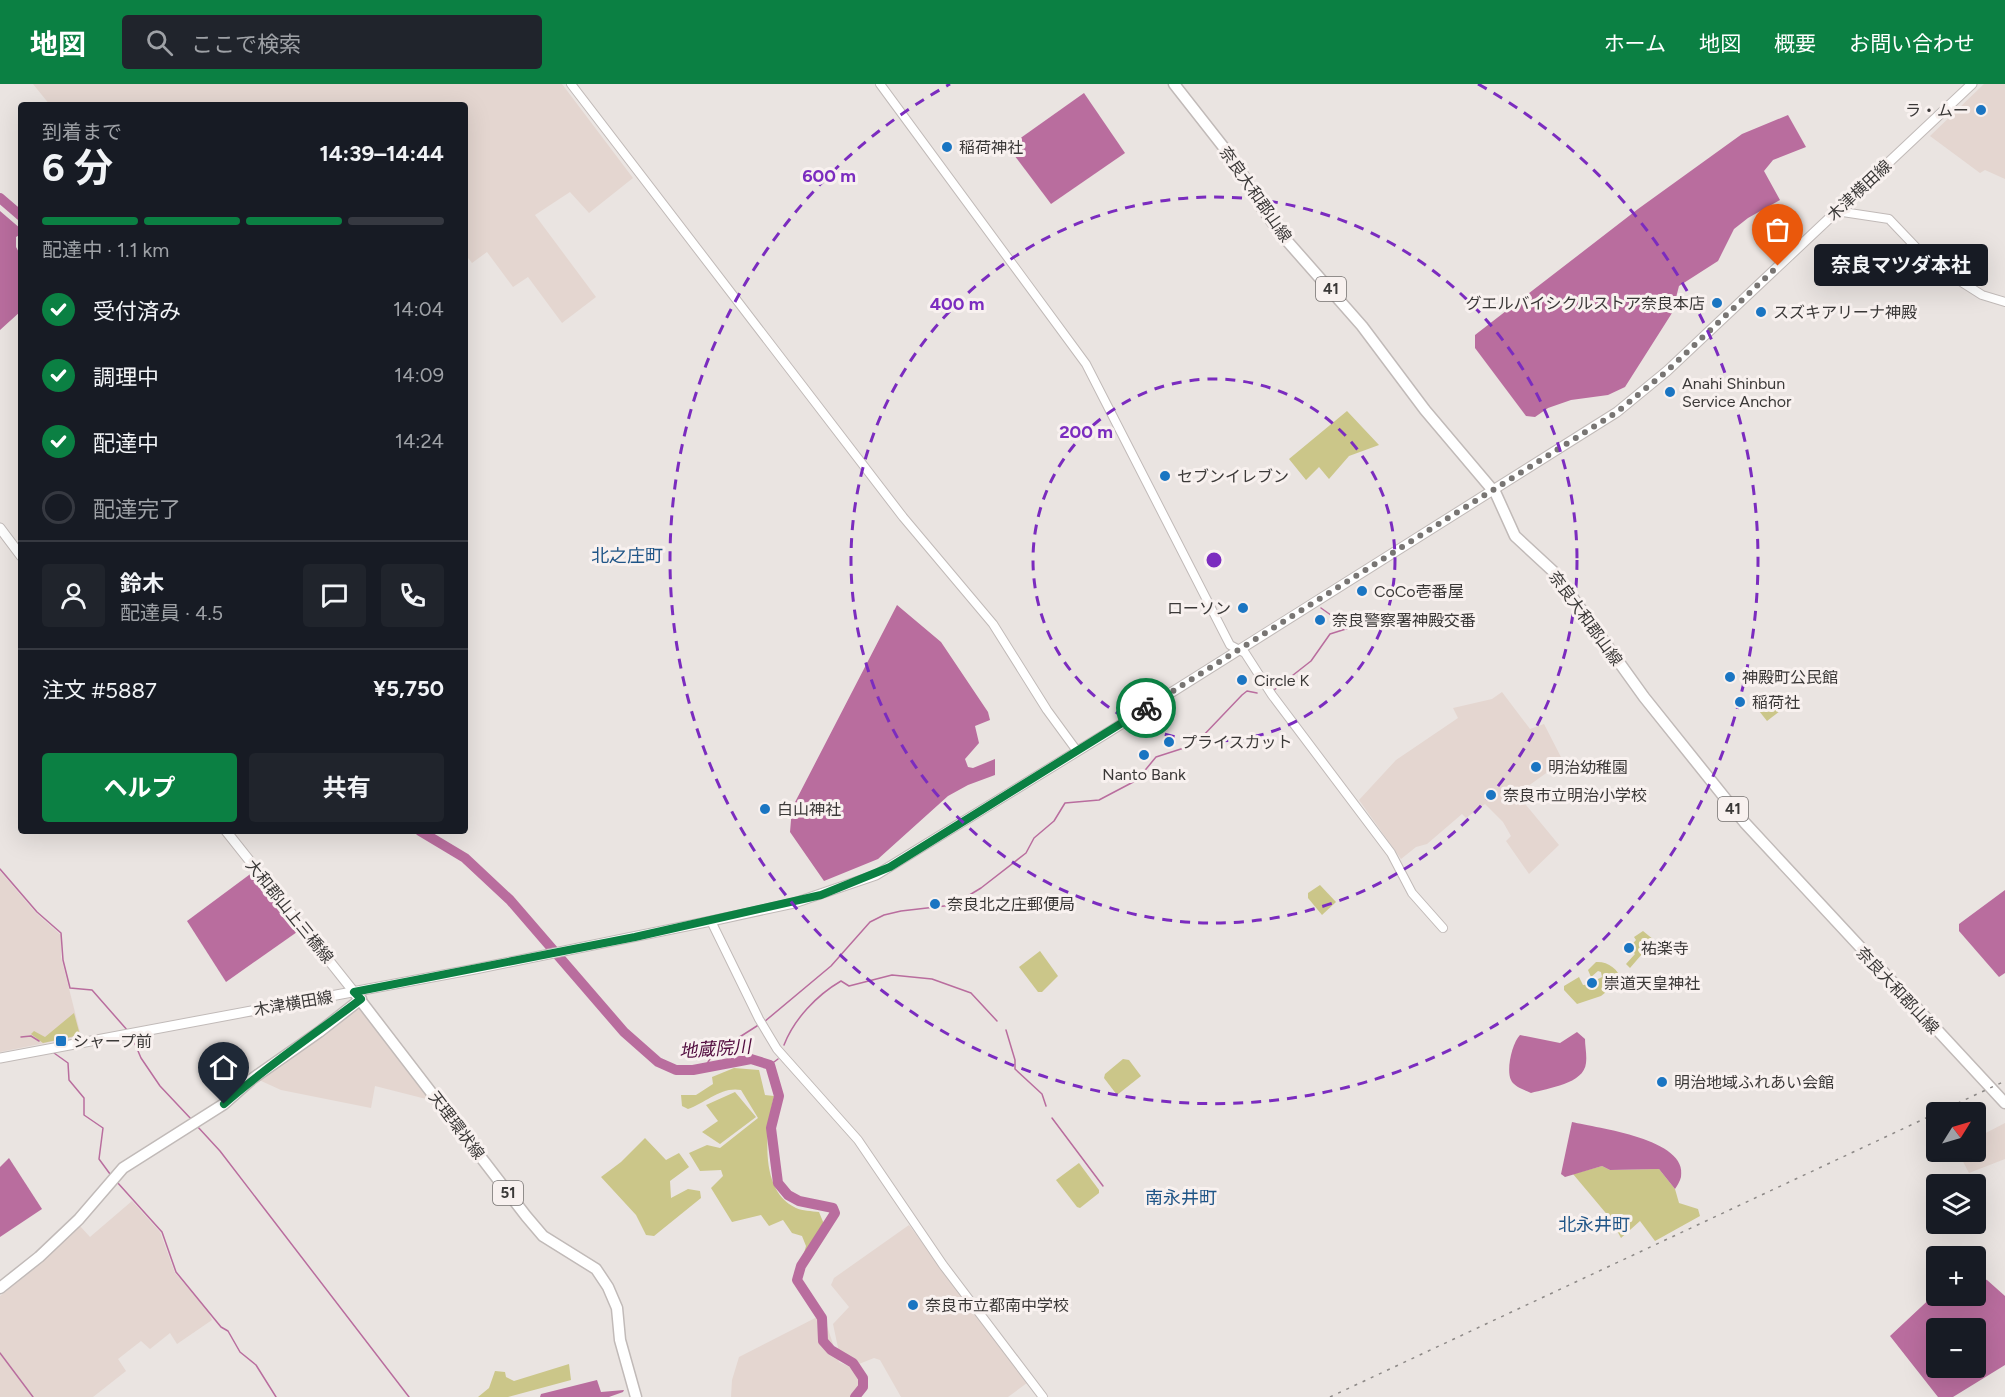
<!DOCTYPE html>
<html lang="ja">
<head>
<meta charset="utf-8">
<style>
	:root { --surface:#171b24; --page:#20242c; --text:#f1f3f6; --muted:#9ea1a6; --line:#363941; --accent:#0b8043 }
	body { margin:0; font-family:Figtree,"Noto Sans JP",sans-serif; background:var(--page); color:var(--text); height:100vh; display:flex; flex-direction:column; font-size:22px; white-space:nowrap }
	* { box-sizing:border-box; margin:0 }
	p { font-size:20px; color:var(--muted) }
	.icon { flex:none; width:33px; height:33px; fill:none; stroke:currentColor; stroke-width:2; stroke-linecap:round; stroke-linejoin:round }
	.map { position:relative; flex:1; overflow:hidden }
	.side { position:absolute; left:18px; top:18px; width:450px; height:732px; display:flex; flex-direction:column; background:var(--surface); border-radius:6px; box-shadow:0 6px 24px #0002 }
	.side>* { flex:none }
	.needle { width:39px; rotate:53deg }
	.controls { position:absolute; left:1926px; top:1018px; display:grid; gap:12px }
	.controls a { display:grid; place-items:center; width:60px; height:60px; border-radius:6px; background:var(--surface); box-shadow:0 6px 24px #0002; font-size:30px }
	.pin { position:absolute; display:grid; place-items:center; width:51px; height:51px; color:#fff; margin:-62px -26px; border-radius:50% 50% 50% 0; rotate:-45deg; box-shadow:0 0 6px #0007 }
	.pin .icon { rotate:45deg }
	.courier { position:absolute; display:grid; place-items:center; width:60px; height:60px; margin:-30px; border:4px solid #0b8043; border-radius:50%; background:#fff; color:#222; box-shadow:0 2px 8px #0007 }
	.bubble { position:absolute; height:42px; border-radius:6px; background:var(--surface); box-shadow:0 6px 24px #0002; font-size:20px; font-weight:700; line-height:42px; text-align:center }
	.overview em { font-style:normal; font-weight:700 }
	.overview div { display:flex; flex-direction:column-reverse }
	.overview { display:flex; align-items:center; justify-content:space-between; height:102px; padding:0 24px }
	h1 { font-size:39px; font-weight:700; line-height:45px }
	.bar { display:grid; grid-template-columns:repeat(4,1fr); gap:9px 6px; align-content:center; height:72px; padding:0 24px }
	.bar i { height:8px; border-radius:4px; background:var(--line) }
	.bar .selected { background:var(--accent) }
	.bar p { grid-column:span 4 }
	.line { display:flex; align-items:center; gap:15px; padding:0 24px; border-top:2px solid var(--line) }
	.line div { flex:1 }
	.round { display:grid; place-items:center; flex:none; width:63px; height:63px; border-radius:6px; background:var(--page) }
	ol { padding:0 24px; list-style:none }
	li { display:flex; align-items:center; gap:18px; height:66px }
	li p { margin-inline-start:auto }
	li .icon { padding:6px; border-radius:50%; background:var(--accent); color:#fff; stroke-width:4 }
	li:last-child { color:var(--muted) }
	li i { width:33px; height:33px; border:3px solid var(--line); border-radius:50% }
	.action { display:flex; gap:12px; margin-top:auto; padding:12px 24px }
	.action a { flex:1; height:69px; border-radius:6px; background:var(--accent); color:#fff; font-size:24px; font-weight:700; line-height:69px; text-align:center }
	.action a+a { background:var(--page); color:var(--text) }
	header { display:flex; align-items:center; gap:36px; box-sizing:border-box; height:84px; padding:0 30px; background:var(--accent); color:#fff }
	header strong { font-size:28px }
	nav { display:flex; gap:33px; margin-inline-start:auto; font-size:21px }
	.search { width:420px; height:54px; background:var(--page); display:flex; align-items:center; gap:15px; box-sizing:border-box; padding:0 21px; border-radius:6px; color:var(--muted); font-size:22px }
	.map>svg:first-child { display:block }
	.built { fill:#e4d6d0 }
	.green { fill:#cbc689 }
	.water { fill:#b96d9e; fill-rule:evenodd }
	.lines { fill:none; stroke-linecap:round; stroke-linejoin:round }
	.stream { stroke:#b96d9e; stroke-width:1.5 }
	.river { stroke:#b96d9e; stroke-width:10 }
	.tertiary-casing { stroke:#c1bab8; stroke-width:10 }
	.secondary-casing { stroke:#c1bab8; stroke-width:11 }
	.primary-casing { stroke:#c1bab8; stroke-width:13 }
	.tertiary { stroke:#fff; stroke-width:8 }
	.secondary { stroke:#fff; stroke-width:9 }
	.primary { stroke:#fff; stroke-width:10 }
	.rail { stroke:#8d8987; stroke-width:1.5; stroke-dasharray:3 6; stroke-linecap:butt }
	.done { stroke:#787573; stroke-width:6; stroke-dasharray:0 10.8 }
	.route { stroke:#0b8043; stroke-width:8 }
	.ring { fill:none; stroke:#7b2cbf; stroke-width:3; stroke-dasharray:10 8 }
	.poi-dot { fill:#1a75c2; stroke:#f8f1ef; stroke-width:2 }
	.labels { text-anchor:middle; stroke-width:6; stroke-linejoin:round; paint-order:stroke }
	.shield { fill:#f8f1ef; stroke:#74706f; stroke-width:1.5 }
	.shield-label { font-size:15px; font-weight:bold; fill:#3b3938 }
	.poi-label { font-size:16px; fill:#3b3938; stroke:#f8f1ef; text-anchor:start }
	.street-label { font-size:16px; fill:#3b3938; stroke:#f8f1ef }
	.neighbourhood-label { font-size:18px; fill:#1f5587; stroke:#f8f1ef }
	.water-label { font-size:18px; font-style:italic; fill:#520c3f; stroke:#f8f1ef }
	.centre { fill:#7b2cbf; stroke:#f8f1ef; stroke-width:3 }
	.ring-label { font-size:18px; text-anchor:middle; font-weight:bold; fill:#7b2cbf; stroke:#f8f1ef; stroke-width:6; stroke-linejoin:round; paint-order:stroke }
</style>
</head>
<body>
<header>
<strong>地図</strong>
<div class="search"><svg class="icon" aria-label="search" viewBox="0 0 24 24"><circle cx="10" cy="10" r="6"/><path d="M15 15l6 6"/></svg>ここで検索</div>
<nav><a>ホーム</a><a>地図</a><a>概要</a><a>お問い合わせ</a></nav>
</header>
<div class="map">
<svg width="2005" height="1313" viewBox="0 0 2005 1313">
	<rect width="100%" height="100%" fill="#eae4e1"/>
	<g class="built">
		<path d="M 33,0 L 562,0 L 633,94 L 589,129 L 570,108 L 535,131 L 596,213 L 562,239 L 528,193 L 513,203 L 487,168 L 472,179 L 465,170 L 465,21 L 50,21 Z"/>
		<path d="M 1984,0 L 2005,0 L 2005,95 L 1985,86 L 1980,89 L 1930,52 Z"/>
		<path d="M 1502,608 L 1530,645 L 1544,640 L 1563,677 L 1517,710 L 1559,761 L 1529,790 L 1506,757 L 1511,752 L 1503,738 L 1485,720 L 1466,734 L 1462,730 L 1427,760 L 1416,763 L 1401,775 L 1359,716 L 1396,676 L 1458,634 L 1453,624 L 1492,615 Z"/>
		<path d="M 0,787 L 36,829 L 61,851 L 61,873 L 81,952 L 0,968 Z"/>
		<path d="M 363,923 L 434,1017 L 375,1002 L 371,1024 L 281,1006 L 259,996 L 355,924 Z"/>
		<path d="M 2005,1039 L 2005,1075 L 1969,1089 L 1958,1068 L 1976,1068 L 1976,1051 L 1978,1053 Z"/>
		<path d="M 132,1117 L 160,1148 L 175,1189 L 208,1227 L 212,1236 L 177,1260 L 170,1249 L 150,1265 L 141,1257 L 118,1275 L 126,1287 L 93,1313 L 0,1313 L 0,1212 L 33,1186 L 79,1141 L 90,1153 Z"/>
		<path d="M 909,1141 L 1027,1299 L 1008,1313 L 901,1313 L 880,1276 L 874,1274 L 859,1280 L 840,1273 L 833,1240 L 849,1223 L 831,1201 L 834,1194 Z"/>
		<path d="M 823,1230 L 839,1278 L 857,1286 L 863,1301 L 853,1313 L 731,1313 L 732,1296 L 739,1273 Z"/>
	</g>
	<g class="green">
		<path d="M 1347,327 L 1379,361 L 1349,372 L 1329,395 L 1319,383 L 1306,396 L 1289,375 Z"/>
		<path d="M 1762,610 L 1767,611 L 1780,627 L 1767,637 L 1752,618 Z"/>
		<path d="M 1320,801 L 1336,818 L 1322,831 L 1308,814 L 1308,809 Z"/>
		<path d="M 1643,847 L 1654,856 L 1630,884 L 1626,880 L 1635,870 L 1629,864 L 1636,856 L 1634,853 Z"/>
		<path d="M 1040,867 L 1058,892 L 1042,908 L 1038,908 L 1019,883 Z"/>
		<path d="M 1596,878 C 1607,877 1619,885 1621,896 L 1601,912 L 1577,920 L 1564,906 L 1564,902 L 1579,893 L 1583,901 L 1595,900 L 1596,896 L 1602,893 L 1601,888 L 1598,887 L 1591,893 L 1588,886 Z"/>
		<path d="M 74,929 L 80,951 L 43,959 L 31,950 L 34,947 L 45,953 Z"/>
		<path d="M 1123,975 L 1129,976 L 1141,992 L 1117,1011 L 1104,994 L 1105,990 Z"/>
		<path d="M 734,984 L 759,986 L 765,1011 L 774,1012 C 766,1044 758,1107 796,1124 C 802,1127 812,1127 819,1128 L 826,1145 L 804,1182 L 801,1180 L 806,1162 L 802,1152 L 792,1149 L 783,1136 L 769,1142 L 761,1131 L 732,1138 L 711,1104 L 723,1092 L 721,1086 L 700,1087 L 689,1069 L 707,1061 L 720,1064 L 758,1034 L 741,1006 C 722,1002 705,1019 688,1025 L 682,1022 L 681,1011 L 696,1011 L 713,1000 L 712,993 Z"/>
		<path d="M 735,1008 L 756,1033 L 720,1060 L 702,1048 L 718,1037 L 706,1021 Z"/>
		<path d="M 645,1054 L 666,1076 L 679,1069 L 689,1083 L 670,1097 L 671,1114 L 688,1105 L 700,1107 L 701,1114 L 654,1152 L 646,1151 L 636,1131 L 601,1093 L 621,1078 Z"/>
		<path d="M 1079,1079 L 1099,1106 L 1099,1109 L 1080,1124 L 1077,1123 L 1056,1096 Z"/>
		<path d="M 1602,1082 L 1610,1086 L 1659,1085 L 1675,1105 L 1679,1119 L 1698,1125 L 1700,1132 L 1655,1157 L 1640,1137 L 1621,1154 L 1610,1134 L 1573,1090 Z"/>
		<path d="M 569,1280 L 571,1296 L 508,1313 L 478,1313 L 489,1304 L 495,1287 L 505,1288 L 506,1293 L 514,1297 Z"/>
	</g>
	<g class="water">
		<path d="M 1084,9 L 1125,69 L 1051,120 L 1008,63 Z"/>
		<path d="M 1788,31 L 1806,63 L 1773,76 L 1764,87 L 1780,116 L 1748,134 L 1734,145 L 1718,177 L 1679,202 L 1672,229 L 1625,303 L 1608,311 L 1571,316 L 1548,324 L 1535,333 L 1526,332 L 1475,264 L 1475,251 L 1638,125 L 1742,50 Z"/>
		<path d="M 0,127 L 21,145 L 21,150 L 16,153 L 16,163 L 21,172 L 21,227 L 0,246 Z"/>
		<path d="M 897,521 L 941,558 L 988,628 L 990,636 L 975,642 L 979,659 L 965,675 L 968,683 L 973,684 L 995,675 L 995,691 L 968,701 L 948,712 L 878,775 L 824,797 L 790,748 L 792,724 Z"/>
		<path d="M 253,788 L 298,843 L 297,848 L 226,898 L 187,837 Z"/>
		<path d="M 2005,806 L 2005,889 L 1999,893 L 1959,847 L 1959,840 Z"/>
		<path d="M 1577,948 L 1585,955 C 1585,962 1587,971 1586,979 C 1584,1000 1548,1004 1531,1009 C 1525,1006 1514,1003 1511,996 C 1506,986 1512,959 1520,951 L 1560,959 Z"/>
		<path d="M 1572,1038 C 1597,1044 1689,1055 1681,1093 C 1680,1097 1677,1102 1675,1105 L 1659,1085 L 1610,1086 L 1602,1082 L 1565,1093 L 1561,1090 Z"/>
		<path d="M 9,1074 L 42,1125 L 0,1153 L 0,1083 Z"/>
		<path d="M 1976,1192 L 1987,1196 L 2005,1212 L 2005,1281 L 1953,1313 L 1938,1313 L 1890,1252 L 1936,1209 L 1936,1212 L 1976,1212 ZM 1936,1245 L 1976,1245 L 1976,1284 L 1936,1284 Z"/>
		<path d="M 597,1296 L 601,1308 L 624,1306 L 623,1308 L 609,1313 L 540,1313 L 541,1310 Z"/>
	</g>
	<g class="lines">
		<g class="stream">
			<path d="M 1274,606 L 1311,577 L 1330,550 L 1349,544 L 1321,524"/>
			<path d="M 0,785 L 37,828 L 61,849 L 63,876 L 70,904 L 92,906 L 128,947"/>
			<path d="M 764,938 L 831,882 L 870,838 L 884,831 L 901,827 L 953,821 L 981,804 L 1026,769 L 1034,754 L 1054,737 L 1065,719 L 1099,716 L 1137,696 L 1156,673 L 1187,663 L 1200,655 L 1242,611 L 1247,607 L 1257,609"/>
			<path d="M 1006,946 L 1015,976 L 1015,985 L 1042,1010 L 1046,1022"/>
			<path d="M 21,953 L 31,952 L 39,957"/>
			<path d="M 132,953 L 141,974 L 160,1002 L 192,1036"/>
			<path d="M 784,961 C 794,935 817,911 841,897 L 849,902 L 892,891 L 932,895 L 971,909 L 997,937"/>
			<path d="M 54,969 L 68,979 L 69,996 L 84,1014 L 84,1031 L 103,1044 L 99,1075 L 110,1090"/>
			<path d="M 770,981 L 778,975"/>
			<path d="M 705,983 L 713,970 L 760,940"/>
			<path d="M 1052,1034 L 1103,1102"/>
			<path d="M 197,1042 L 220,1067 L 409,1313"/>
			<path d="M 117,1098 L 162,1148 L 176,1188 L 221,1243 L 228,1247 L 240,1268 L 256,1281 L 276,1313"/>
			<path d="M 0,1269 L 33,1313"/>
		</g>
		<g class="river">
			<path d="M 0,114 L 21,132"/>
			<path d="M 420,747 L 465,774 L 510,816 L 624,948 L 658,978 L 676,986 L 693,986 L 751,975 L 770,981 L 779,1012 L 771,1044 L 778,1099 L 788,1111 L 799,1117 L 833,1124 L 835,1129 L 801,1182 L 797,1196 L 822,1234 L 823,1257 L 831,1266 L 853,1279 L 863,1294 L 863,1303 L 855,1313"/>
		</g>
		<g class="tertiary-casing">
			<g id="tertiary">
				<path d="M 571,0 L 903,433 L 993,540 L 1047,626 L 1077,667"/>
				<path d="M 880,0 L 1086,280 L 1230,561 L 1245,569 L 1272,611 L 1391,769 L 1412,809 L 1443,844"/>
				<path d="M 1836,127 L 1889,135 L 1930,178 L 1982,211 L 2005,218"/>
				<path d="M 711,837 L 759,935 L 777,965 L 858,1056 L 943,1181 L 1043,1313"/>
			</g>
		</g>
		<g class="secondary-casing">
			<g id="secondary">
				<path d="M 0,444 L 21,472"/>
				<path d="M 226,747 L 354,908"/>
				<path d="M 0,974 L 475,885 L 711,837 L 794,819 L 876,791 L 1107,649 L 1617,328 L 1667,287 L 1972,0"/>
			</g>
		</g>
		<g class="primary-casing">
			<g id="primary">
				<path d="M 1174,0 L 1236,79 L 1262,124 L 1281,150 L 1362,242 L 1425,326 L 1496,410 L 1515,452 L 1555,489 L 1644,613 L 1745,739 L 2005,1019"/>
				<path d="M 354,908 L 526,1132 L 543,1152 L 596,1185 L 608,1203 L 617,1224 L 620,1256 L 636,1313"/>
				<path d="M 0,1204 L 39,1173 L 79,1135 L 123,1084 L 224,1020 L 252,995 L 319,948 L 361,915"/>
			</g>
		</g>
		<use href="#tertiary" class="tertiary"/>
		<use href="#secondary" class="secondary"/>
		<use href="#primary" class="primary"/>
		<path class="rail" d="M 1330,1313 L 2005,997"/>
	</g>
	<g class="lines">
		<path class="done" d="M 1146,624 L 1617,328 L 1667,287 L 1778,182"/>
		<path class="route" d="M 224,1020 C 267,982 315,950 361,915 L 354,908 L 635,853 L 821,811 L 890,783 L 1146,624"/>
	</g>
	<g class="ring">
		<circle cx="1214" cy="476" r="181"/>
		<circle cx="1214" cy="476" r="363"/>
		<path d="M1478 0A544 544 0 1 1 950 0"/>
	</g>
	<g class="poi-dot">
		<circle cx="1981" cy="26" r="6"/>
		<circle cx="947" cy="63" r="6"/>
		<circle cx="1717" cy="219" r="6"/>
		<circle cx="1761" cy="228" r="6"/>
		<circle cx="1670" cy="308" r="6"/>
		<circle cx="1165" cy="392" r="6"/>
		<circle cx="1362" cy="507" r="6"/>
		<circle cx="1243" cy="524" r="6"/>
		<circle cx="1320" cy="536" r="6"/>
		<circle cx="1730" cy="593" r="6"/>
		<circle cx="1242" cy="596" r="6"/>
		<circle cx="1740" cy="618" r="6"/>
		<circle cx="1169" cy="658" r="6"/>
		<circle cx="1144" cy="671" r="6"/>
		<circle cx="1536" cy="683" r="6"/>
		<circle cx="1491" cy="711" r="6"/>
		<circle cx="765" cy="725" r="6"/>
		<circle cx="935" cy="820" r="6"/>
		<circle cx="1629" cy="864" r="6"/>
		<circle cx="1592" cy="899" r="6"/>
		<rect x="55" y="951" width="12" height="12" rx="3"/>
		<circle cx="1662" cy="998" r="6"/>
		<circle cx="913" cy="1221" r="6"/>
	</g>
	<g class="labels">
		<g class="shield">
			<rect x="1316" y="193" width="30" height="24" rx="4.5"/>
			<rect x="1718" y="713" width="30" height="24" rx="4.5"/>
			<rect x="493" y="1097" width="30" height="24" rx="4.5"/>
		</g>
		<g class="shield-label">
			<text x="1331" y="210">41</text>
			<text x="1733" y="730">41</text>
			<text x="508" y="1114">51</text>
		</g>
		<g class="poi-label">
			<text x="1969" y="32" text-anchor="end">ラ・ムー</text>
			<text x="959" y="69">稲荷神社</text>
			<text x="1705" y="225" text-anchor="end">グエルバイシクルストア奈良本店</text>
			<text x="1773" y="234">スズキアリーナ神殿</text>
			<text x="1682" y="305">Anahi Shinbun<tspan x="1682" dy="18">Service Anchor</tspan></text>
			<text x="1177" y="398">セブンイレブン</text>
			<text x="1374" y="513">CoCo壱番屋</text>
			<text x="1231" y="530" text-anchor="end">ローソン</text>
			<text x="1332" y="542">奈良警察署神殿交番</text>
			<text x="1742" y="599">神殿町公民館</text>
			<text x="1254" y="602">Circle K</text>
			<text x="1752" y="624">稲荷社</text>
			<text x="1181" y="664">プライスカット</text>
			<text x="1548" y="689">明治幼稚園</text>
			<text x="1144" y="696" text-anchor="middle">Nanto Bank</text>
			<text x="1503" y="717">奈良市立明治小学校</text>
			<text x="777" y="731">白山神社</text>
			<text x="947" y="826">奈良北之庄郵便局</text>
			<text x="1641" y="870">祐楽寺</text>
			<text x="1604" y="905">崇道天皇神社</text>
			<text x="73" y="963">シャープ前</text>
			<text x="1674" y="1004">明治地域ふれあい会館</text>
			<text x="925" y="1227">奈良市立都南中学校</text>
		</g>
		<g class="street-label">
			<text transform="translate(1859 106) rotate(-43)" y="6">木津横田線</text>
			<text transform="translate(1256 110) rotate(55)" y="6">奈良大和郡山線</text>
			<text transform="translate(1586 534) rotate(54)" y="6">奈良大和郡山線</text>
			<text transform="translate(290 827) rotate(51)" y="6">大和郡山上三橋線</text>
			<text transform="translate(1898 906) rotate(47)" y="6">奈良大和郡山線</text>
			<text transform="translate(293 919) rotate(-10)" y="6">木津横田線</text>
			<text transform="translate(457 1041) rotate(53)" y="6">天理環状線</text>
		</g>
		<g class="neighbourhood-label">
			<text x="627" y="478">北之庄町</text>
			<text x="1181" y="1120">南永井町</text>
			<text x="1594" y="1147">北永井町</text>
		</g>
		<g class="water-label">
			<text transform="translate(715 965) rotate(-4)" y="6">地蔵院川</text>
		</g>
	</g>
	<circle cx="1214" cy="476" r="9" class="centre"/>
	<g class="ring-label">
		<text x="829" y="98">600 m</text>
		<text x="957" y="226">400 m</text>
		<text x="1086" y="354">200 m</text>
	</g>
</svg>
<div class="controls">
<a><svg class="needle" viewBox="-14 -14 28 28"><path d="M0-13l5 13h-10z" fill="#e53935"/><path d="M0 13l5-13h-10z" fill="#9ea1a6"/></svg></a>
<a><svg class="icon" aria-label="layers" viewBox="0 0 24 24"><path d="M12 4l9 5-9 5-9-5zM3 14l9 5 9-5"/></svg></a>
<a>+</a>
<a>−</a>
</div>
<div class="pin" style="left:1778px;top:182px;background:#ea580c"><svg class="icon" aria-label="bag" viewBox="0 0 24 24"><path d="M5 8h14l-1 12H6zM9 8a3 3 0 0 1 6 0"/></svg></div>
<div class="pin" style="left:224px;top:1020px;background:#1f2937"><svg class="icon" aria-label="home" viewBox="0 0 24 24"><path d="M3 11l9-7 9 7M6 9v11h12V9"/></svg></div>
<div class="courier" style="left:1146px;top:624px"><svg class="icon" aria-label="bike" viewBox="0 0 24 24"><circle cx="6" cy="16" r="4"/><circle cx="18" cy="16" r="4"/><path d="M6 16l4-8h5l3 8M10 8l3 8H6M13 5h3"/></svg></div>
<div class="bubble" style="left:1814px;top:160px;width:174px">奈良マツダ本社</div>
<section class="side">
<div class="overview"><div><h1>6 分</h1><p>到着まで</p></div><em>14:39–14:44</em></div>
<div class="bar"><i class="selected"></i><i class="selected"></i><i class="selected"></i><i></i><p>配達中 · 1.1 km</p></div>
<ol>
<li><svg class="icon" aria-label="check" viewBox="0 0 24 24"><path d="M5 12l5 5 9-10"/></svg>受付済み<p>14:04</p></li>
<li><svg class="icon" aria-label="check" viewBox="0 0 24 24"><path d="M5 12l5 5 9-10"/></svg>調理中<p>14:09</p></li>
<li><svg class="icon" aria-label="check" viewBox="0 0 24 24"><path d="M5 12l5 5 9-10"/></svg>配達中<p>14:24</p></li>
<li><i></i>配達完了</li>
</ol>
<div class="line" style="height:108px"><a class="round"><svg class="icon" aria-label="person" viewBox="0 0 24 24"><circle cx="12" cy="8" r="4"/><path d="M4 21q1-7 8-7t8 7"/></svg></a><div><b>鈴木</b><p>配達員 · 4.5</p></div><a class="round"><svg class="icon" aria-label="chat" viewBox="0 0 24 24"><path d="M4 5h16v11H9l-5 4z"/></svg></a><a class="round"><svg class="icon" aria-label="phone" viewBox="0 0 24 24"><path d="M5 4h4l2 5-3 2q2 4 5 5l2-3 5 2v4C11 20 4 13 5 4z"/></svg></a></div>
<div class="line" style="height:78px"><div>注文 #5887</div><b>¥5,750</b></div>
<div class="action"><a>ヘルプ</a><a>共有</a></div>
</section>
</div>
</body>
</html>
